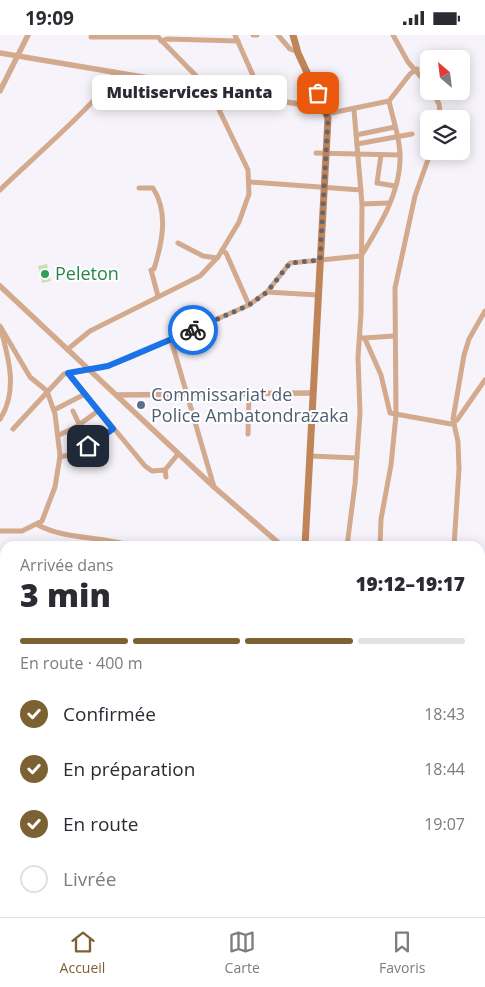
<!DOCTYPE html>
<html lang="fr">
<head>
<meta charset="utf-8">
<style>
	:root { --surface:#fff; --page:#f7f7f7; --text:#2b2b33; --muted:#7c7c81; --line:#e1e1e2; --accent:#7c6233 }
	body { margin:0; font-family:"Open Sans",sans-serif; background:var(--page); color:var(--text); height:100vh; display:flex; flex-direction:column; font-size:19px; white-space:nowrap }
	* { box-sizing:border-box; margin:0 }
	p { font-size:16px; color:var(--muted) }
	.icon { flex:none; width:28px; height:28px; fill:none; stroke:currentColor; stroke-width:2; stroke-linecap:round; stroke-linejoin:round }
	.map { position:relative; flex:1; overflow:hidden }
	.side { position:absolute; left:0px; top:506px; width:485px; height:376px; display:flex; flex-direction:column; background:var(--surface); border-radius:15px 15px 0 0; box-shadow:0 2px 12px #0003 }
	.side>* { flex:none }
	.needle { width:32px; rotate:332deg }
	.buttons { position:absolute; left:420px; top:15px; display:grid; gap:10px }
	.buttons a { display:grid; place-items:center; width:50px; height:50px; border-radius:8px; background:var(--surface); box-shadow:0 2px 12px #0003; font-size:25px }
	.pin { position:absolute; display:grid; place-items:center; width:42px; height:42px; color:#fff; margin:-21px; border-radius:10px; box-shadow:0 2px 8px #0006 }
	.courier { position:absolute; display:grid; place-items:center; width:50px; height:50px; margin:-25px; border:4px solid #1a73e8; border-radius:50%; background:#fff; color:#222; box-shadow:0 1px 6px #0007 }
	.bubble { position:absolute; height:35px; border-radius:8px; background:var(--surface); box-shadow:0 2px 12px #0003; font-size:16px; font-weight:800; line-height:35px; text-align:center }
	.headline em { font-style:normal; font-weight:800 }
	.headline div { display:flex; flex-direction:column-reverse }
	.headline { display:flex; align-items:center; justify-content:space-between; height:85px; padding:0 20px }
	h1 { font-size:32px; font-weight:800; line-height:38px }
	.bar { display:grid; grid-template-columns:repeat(4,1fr); gap:8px 5px; align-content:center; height:60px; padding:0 20px }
	.bar i { height:6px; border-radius:4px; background:var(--line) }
	.bar .on { background:var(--accent) }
	.bar p { grid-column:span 4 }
	ol { padding:0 20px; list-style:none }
	li { display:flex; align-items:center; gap:15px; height:55px }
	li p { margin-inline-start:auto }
	li .icon { padding:5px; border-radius:50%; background:var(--accent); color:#fff; stroke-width:4 }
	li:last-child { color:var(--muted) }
	li i { width:28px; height:28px; border:2px solid var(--line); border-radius:50% }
	.status { display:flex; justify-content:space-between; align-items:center; height:35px; padding:0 25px; background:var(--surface); direction:ltr }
	.status svg { height:14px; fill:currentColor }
	.menu { display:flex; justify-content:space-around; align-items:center; height:70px; border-top:1px solid var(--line); background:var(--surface); font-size:14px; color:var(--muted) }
	.menu a { display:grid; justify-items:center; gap:2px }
	.menu .on { color:var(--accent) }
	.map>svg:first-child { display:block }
	.green { fill:#cedfae }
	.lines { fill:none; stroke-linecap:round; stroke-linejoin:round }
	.minor { stroke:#d3aa8e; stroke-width:5 }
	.tertiary { stroke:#d3aa8e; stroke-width:5.5 }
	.secondary { stroke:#c08459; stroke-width:7 }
	.done { stroke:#67666a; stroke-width:5; stroke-dasharray:0 9 }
	.route { stroke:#1a73e8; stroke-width:6 }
	.leisure-dot { fill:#2e9e5b; stroke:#fff; stroke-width:2 }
	.service-dot { fill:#5c6f8a; stroke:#fff; stroke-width:2 }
	.labels { text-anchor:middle; stroke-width:4; stroke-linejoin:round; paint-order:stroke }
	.leisure-label { font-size:18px; fill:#27864d; stroke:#fff; text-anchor:start }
	.service-label { font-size:18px; fill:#4e5e75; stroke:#fff; text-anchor:start }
</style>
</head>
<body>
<div class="status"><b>19:09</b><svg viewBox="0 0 49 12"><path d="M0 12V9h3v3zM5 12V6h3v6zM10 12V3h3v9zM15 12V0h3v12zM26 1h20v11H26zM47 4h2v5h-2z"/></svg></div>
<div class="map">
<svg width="485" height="882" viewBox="0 0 485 882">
	<rect width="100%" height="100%" fill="#f6f4fa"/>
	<path class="green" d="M 47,229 L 51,246 L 42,248 L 38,231 Z"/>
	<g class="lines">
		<g class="minor">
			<path d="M 156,0 L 208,53"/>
			<path d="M 235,0 L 263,63"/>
			<path d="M 253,0 L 257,0"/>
			<path d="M 278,0 L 290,14 L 298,17"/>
			<path d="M 393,0 L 408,27 L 429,51"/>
			<path d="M 91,2 L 158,2"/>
			<path d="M 161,6 L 167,4 L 238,6"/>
			<path d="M 432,56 L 439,69 L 441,84"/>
			<path d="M 325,73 L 331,78 L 389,66 L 410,39 L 417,34"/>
			<path d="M 220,75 L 222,57"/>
			<path d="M 356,100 L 395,92"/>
			<path d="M 357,109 L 412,99"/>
			<path d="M 316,118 L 400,120"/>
			<path d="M 381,120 L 377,148 L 395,151"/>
			<path d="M 250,147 L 361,155"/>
			<path d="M 139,153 L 153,153 C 169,178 162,208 154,234 L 151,235 L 158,261"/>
			<path d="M 0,155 C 19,135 112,56 114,37"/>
			<path d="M 362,169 L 389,168"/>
			<path d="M 178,208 L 203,221 L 217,223"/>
			<path d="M 222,215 L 226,218 L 249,270"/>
			<path d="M 267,257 L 290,228 L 361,221 C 378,193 399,161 400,126 C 401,106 393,85 389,66"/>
			<path d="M 0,291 L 30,342 L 47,356 L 55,379 L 60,421 L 55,452 L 42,486 L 22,496 L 0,496"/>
			<path d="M 360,302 L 365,304 L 381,340 L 390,378 L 451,389 L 457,385 L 485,345"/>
			<path d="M 364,303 L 394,301"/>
			<path d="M 171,305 L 214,452"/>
			<path d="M 68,314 L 90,296 L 200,241 L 218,222 L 239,187 L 249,159 L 248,135 L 209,54"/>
			<path d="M 68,338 L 145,431 L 152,436 L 165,435"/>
			<path d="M 54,375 L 85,359"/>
			<path d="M 73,376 L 79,389"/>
			<path d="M 0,384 C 18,357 9,324 1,295"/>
			<path d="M 13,394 L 64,339 L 107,331 L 129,323 L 249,270 L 267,257 L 318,260"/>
			<path d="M 248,399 L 249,358"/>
			<path d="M 59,400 L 76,392 L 98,376"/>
			<path d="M 310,421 L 357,423"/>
			<path d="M 60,422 L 78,418 L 113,394"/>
			<path d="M 166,442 L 165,435 L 178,419"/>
			<path d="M 38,490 C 66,505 102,501 132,511"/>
			<path d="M 347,511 L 355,449 L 360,378 L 358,322 L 361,279 L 362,169 L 354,75"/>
			<path d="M 380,511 L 381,484 L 391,430 L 396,380 L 395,253 L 415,161 L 431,116"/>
			<path d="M 454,511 L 459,434 L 458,407 L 453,384 L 464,320 L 469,304 L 485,276"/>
			<path d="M 0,537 L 5,538"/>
			<path d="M 480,580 L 485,586"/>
			<path d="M 480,686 L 485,637"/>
			<path d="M 0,688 L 5,687"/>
			<path d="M 480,700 L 485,749"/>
			<path d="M 0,737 L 5,736"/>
			<path d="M 0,765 L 5,767"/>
			<path d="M 0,781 L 5,786"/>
			<path d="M 480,851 L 485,852"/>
			<path d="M 181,878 L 184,882"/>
			<path d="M 198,878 L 200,882"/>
			<path d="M 353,878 L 357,882"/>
			<path d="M 427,878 L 429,882"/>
		</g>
		<g class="tertiary">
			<path d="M 0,18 L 208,53"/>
			<path d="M 210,53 L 222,57 L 325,73"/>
			<path d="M 0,56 L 28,0"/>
			<path d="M 0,251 L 214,452 L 282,511"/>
			<path d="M 117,360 L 312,358"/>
		</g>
		<g class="secondary">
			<path d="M 293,0 L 298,18 L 328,83 L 305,511"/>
			<path d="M 319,878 L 322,882"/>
		</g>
	</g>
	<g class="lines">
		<path class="done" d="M 193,295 L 249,270 L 267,257 L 290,228 L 320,225 L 328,83 L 318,58"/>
		<path class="route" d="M 88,411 L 113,394 L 68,338 L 108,331 L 193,295"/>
	</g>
	<circle class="leisure-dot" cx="45" cy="239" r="5"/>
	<circle class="service-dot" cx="141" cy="370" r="5"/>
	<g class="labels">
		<g class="leisure-label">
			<text x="55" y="245">Peleton</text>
		</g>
		<g class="service-label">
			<text x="151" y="366">Commissariat de<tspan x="151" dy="21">Police Ambatondrazaka</tspan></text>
		</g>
	</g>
</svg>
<div class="buttons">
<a><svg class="needle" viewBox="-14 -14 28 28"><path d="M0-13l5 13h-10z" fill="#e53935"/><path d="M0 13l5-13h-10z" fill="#7c7c81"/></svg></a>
<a><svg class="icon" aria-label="layers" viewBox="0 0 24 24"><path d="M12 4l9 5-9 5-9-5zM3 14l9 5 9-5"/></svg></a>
</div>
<div class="pin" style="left:318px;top:58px;background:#ea580c"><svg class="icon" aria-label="bag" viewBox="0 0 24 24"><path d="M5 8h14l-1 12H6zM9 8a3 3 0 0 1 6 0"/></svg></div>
<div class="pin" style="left:88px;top:411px;background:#1f2937"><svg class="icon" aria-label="home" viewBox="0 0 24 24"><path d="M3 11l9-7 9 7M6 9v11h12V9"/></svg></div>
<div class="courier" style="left:193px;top:295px"><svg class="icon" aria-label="bike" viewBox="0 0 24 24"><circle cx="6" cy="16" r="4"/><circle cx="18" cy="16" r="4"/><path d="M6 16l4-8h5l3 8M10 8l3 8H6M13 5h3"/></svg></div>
<div class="bubble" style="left:92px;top:40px;width:195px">Multiservices Hanta</div>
<section class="side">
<div class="headline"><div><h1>3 min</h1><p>Arrivée dans</p></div><em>19:12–19:17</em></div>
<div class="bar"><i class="on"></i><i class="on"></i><i class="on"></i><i></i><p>En route · 400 m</p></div>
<ol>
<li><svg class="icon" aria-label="check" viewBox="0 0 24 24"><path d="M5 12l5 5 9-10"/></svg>Confirmée<p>18:43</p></li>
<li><svg class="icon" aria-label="check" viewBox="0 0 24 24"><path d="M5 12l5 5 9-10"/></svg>En préparation<p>18:44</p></li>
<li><svg class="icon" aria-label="check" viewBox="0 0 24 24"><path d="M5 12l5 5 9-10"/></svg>En route<p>19:07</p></li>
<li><i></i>Livrée</li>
</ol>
</section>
</div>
<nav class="menu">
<a class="on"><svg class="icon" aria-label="home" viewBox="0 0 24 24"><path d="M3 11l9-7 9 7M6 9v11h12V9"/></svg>Accueil</a>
<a><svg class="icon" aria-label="map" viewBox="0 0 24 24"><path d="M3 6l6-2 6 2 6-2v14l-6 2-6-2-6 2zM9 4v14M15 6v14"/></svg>Carte</a>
<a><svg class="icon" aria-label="saved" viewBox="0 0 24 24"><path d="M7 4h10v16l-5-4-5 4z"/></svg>Favoris</a>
</nav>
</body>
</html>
